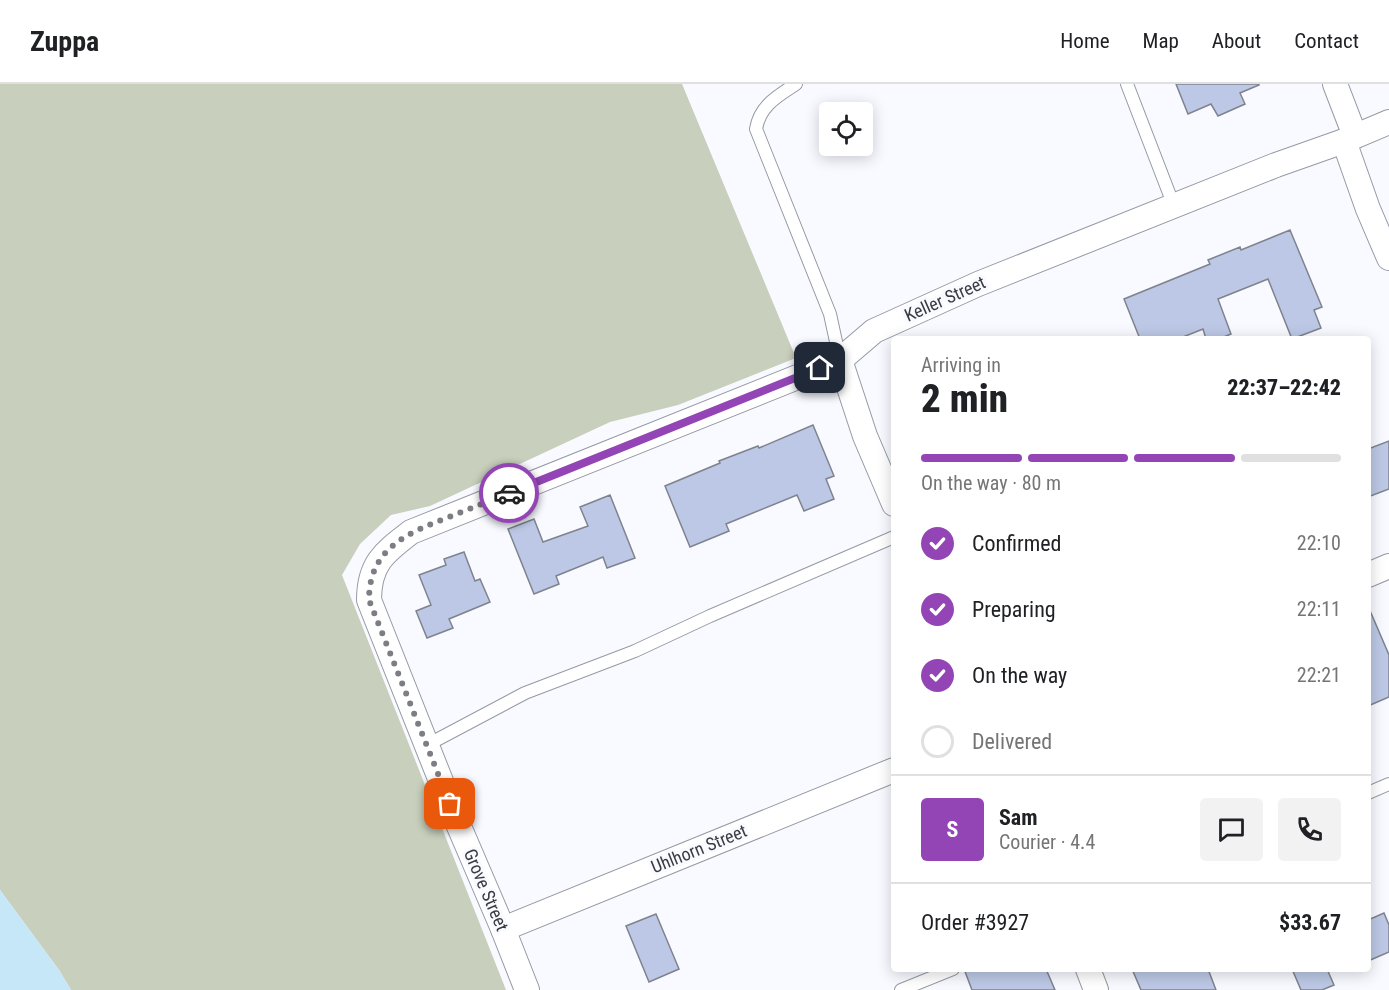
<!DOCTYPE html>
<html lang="en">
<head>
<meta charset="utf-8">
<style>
	:root { --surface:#fff; --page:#f2f2f2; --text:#202124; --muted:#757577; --line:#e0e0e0; --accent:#9345b6 }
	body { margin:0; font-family:"Roboto Condensed",sans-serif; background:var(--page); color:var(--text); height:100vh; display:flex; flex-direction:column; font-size:22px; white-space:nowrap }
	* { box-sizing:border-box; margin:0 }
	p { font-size:20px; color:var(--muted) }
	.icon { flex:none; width:33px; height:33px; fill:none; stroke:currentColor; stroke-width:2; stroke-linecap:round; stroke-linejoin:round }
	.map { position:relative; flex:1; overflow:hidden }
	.details { position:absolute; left:891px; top:252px; width:480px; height:636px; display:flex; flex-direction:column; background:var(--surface); border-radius:6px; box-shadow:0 3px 15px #0003 }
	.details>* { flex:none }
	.fabs { position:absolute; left:819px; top:18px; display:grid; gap:12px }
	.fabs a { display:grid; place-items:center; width:54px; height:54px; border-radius:6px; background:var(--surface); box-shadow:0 3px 15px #0003; font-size:30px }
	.pin { position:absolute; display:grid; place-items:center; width:51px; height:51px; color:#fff; margin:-26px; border-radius:12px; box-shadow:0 3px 9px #0006 }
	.courier { position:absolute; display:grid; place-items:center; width:60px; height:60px; margin:-30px; border:4px solid #9345b6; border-radius:50%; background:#fff; color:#222; box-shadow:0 2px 8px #0007 }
	.summary em { font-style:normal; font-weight:800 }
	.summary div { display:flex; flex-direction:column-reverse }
	.summary { display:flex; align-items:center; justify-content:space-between; height:102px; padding:0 30px }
	h1 { font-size:39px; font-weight:800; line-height:45px }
	.bar { display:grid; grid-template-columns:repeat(4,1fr); gap:9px 6px; align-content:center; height:72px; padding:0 30px }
	.bar i { height:8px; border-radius:4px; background:var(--line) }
	.bar .on { background:var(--accent) }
	.bar p { grid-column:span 4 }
	.line { display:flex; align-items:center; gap:15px; padding:0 30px; border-top:2px solid var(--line) }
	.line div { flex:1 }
	.round { display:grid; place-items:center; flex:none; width:63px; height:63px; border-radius:6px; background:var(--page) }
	ol { padding:0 30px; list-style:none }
	li { display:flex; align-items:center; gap:18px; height:66px }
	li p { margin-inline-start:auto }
	li .icon { padding:6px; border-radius:50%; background:var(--accent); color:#fff; stroke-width:4 }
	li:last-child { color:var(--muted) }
	li i { width:33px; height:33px; border:3px solid var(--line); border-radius:50% }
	header { display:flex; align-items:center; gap:36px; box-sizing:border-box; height:84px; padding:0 30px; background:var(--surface); border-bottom:2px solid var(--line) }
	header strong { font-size:28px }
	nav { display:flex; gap:33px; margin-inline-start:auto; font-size:21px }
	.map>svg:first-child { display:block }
	.green { fill:#c8cfbc }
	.water { fill:#c6e7f8 }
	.building { fill:#bcc8e5; stroke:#7f838e; stroke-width:1.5 }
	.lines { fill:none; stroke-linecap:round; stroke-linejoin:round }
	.service-casing { stroke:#959aa4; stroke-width:14 }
	.minor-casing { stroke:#959aa4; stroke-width:26 }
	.service { stroke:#fff; stroke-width:12 }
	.minor { stroke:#fff; stroke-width:24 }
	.done { stroke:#7c7e83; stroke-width:6; stroke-dasharray:0 10.8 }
	.route { stroke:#9345b6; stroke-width:8 }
	.labels { text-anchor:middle; stroke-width:6; stroke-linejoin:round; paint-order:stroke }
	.street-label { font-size:18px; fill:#393b40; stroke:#f8faff }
</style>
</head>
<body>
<header>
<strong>Zuppa</strong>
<nav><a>Home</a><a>Map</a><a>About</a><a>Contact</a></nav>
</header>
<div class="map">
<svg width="1389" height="906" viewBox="0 0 1389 906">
	<rect width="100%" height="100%" fill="#f8faff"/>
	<path class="green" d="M 0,0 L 682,0 L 796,274 L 678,321 L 610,338 L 430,422 L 391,431 L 360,460 L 342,491 L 506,906 L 71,906 L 59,886 L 0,806 Z"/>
	<path class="water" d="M 0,806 L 59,886 L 71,906 L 0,906 Z"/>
	<g class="building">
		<path d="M 1176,0 L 1259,0 L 1259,1 L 1240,9 L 1245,20 L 1218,32 L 1211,20 L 1188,30 Z"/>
		<path d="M 1290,146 L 1322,223 L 1314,226 L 1321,244 L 1292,255 L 1268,195 L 1218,215 L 1231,250 L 1219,255 L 1206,255 L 1203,245 L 1178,255 L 1140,255 L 1124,215 L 1210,180 L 1208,176 L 1240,163 L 1241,166 Z"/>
		<path d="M 813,341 L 834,392 L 826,395 L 834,415 L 804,427 L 797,411 L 726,440 L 729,447 L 690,463 L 665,402 L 720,379 L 719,377 L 758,362 L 759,364 Z"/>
		<path d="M 1389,357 L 1389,405 L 1368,413 L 1368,365 Z"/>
		<path d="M 610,411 L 635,474 L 607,484 L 603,473 L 556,492 L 559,500 L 534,510 L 508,445 L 534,435 L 543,458 L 588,442 L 580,423 Z"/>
		<path d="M 464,468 L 475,497 L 480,495 L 490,518 L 449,535 L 453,544 L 427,554 L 416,527 L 431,521 L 419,491 L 446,481 L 444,475 Z"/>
		<path d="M 1368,522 L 1389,571 L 1389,613 L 1368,622 Z"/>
		<path d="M 1384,829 L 1389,841 L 1389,868 L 1368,877 L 1368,836 Z"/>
		<path d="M 656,830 L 679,885 L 649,898 L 626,842 Z"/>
		<path d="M 964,885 L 1046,885 L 1055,906 L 972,906 Z"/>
		<path d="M 1132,885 L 1208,885 L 1216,906 L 1141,906 Z"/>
		<path d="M 1292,885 L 1327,885 L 1334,901 L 1322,906 L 1301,906 Z"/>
	</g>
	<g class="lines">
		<g class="service-casing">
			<g id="service">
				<path d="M 796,0 C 778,12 760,21 756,45 L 830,230 L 840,276"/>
				<path d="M 1127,0 L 1174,122"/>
				<path d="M 427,661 L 525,609 L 635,567 L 710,532 L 894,453"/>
				<path d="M 1368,709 L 1389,700"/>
				<path d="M 901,906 L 953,885"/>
			</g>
		</g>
		<g class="minor-casing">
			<g id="minor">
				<path d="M 1335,0 L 1355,52"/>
				<path d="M 1344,57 L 1368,125 L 1389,174"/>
				<path d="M 840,276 L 865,352 L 894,420"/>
				<path d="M 1368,491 L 1389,482"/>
				<path d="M 503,845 L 894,686"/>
				<path d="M 1088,885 L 1096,906"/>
				<path d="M 527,906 L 503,845 L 458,740 L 369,516 C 369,479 385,468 411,448 L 840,276 L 874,247 L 978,200 L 1276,81 L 1344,57 L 1389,38"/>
			</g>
		</g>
		<use href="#service" class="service"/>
		<use href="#minor" class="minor"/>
	</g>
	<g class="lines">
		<path class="done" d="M 450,720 L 369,516 C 369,464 408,449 449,433 C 469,425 489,417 509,409"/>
		<path class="route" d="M 509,409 L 820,284"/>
	</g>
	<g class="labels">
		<g class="street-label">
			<text transform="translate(945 215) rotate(-24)" y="6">Keller Street</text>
			<text transform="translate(699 765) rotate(-22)" y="6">Uhlhorn Street</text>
			<text transform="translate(486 806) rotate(67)" y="6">Grove Street</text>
		</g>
	</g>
</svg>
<div class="fabs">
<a><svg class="icon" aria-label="locate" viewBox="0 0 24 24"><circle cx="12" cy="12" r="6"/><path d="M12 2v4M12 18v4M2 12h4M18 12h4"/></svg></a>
</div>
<div class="pin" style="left:450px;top:720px;background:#ea580c"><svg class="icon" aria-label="bag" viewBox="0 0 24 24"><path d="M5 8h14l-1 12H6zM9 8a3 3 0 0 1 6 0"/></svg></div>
<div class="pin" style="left:820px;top:284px;background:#1f2937"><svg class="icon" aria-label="home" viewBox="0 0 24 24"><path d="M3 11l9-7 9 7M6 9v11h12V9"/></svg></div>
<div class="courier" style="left:509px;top:409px"><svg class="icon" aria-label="car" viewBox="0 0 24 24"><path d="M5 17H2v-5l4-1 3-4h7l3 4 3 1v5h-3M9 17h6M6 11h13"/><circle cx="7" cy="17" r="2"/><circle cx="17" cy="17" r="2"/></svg></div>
<section class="details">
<div class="summary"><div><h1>2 min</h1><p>Arriving in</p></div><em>22:37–22:42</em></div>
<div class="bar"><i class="on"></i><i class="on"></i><i class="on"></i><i></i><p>On the way · 80 m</p></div>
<ol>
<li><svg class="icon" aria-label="check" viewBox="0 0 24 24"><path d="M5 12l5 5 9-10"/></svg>Confirmed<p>22:10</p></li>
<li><svg class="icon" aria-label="check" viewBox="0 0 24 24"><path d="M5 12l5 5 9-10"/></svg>Preparing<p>22:11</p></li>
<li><svg class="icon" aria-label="check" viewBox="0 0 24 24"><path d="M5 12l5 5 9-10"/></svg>On the way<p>22:21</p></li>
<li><i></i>Delivered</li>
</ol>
<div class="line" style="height:108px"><b class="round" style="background:var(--accent);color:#fff">S</b><div><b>Sam</b><p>Courier · 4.4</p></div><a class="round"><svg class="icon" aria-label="chat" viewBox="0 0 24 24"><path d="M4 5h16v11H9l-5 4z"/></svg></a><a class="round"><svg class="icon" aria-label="phone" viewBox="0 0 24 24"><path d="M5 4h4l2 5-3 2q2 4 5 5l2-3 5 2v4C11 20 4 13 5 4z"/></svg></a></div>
<div class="line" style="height:78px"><div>Order #3927</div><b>$33.67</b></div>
</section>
</div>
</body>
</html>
